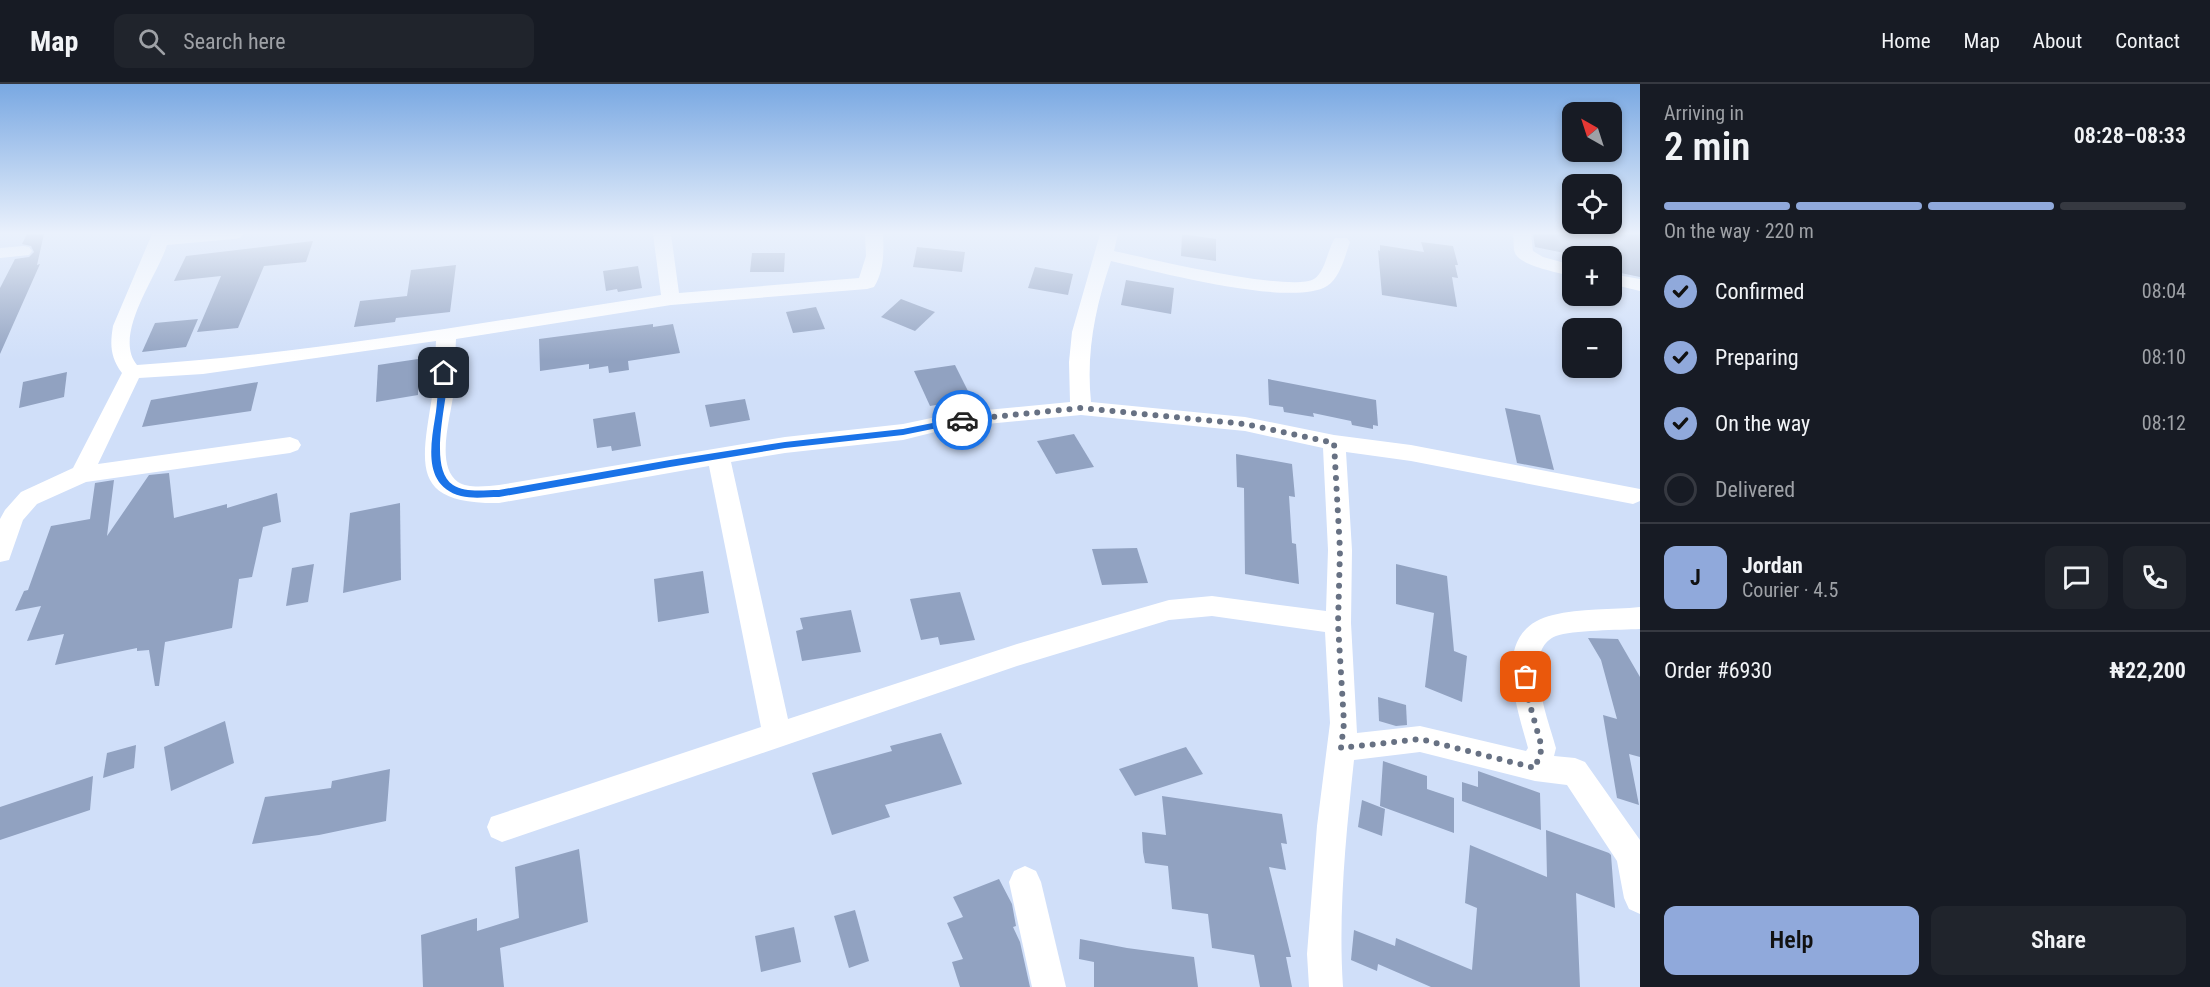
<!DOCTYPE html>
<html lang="en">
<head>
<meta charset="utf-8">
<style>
	:root { --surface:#171b24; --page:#20242c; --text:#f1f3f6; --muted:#9ea1a6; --line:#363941; --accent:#90a9db }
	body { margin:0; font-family:"Roboto Condensed",sans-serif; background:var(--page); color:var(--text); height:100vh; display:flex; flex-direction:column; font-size:22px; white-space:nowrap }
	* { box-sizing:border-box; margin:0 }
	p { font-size:20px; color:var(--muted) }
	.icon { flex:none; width:33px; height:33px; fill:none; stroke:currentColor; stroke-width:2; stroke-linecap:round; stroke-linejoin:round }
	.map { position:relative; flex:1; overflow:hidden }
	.sheet { display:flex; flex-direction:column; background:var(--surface); width:570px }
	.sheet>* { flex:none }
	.needle { width:39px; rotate:321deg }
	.controls { position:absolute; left:1562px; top:18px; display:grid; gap:12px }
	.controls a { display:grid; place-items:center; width:60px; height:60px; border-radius:12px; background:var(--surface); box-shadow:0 3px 9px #0003; font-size:30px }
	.pin { position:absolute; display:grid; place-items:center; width:51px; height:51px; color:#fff; margin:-26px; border-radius:12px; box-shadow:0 3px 9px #0006 }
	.courier { position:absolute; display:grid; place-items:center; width:60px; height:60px; margin:-30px; border:4px solid #1a73e8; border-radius:50%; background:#fff; color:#222; box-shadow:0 2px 8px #0007 }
	.headline em { font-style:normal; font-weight:600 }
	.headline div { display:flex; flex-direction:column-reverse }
	.headline { display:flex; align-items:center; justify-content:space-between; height:102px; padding:0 24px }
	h1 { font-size:39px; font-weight:600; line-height:45px }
	.bar { display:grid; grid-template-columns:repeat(4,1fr); gap:9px 6px; align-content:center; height:72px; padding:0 24px }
	.bar i { height:8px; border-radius:4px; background:var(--line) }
	.bar .on { background:var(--accent) }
	.bar p { grid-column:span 4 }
	.line { display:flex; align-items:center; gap:15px; padding:0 24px; border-top:2px solid var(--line) }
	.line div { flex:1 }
	.round { display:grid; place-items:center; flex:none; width:63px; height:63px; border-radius:12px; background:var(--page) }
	ol { padding:0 24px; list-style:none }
	li { display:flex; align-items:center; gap:18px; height:66px }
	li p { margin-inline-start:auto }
	li .icon { padding:6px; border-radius:50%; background:var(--accent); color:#111; stroke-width:4 }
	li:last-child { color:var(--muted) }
	li i { width:33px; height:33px; border:3px solid var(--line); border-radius:50% }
	.action { display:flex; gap:12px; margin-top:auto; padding:12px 24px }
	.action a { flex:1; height:69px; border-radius:12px; background:var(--accent); color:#111; font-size:24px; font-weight:600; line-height:69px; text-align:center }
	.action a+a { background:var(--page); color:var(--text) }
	header { display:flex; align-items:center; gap:36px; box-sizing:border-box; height:84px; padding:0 30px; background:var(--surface); border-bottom:2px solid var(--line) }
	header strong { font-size:28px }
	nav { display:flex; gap:33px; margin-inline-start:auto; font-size:21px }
	.search { width:420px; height:54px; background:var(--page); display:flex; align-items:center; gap:15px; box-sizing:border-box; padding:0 21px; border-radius:12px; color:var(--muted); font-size:22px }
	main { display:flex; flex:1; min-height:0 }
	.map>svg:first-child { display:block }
	.building { fill:#91a2c1 }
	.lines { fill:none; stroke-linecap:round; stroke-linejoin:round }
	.street { fill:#fff; fill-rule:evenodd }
	.route { fill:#1a73e8 }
	.done { stroke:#677183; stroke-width:6; stroke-dasharray:0 10.8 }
</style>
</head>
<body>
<header>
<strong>Map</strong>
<div class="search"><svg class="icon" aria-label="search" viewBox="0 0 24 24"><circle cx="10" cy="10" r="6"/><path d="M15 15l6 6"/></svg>Search here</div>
<nav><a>Home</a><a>Map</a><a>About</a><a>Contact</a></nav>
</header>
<main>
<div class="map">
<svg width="1640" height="903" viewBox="0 0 1640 903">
	<rect width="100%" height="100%" fill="#d0dff9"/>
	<g class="building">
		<path d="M 27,150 L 44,150 L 37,181 L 40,180 L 0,270 L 0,204 L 15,175 L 29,173 L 34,168 L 31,162 L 22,160 Z"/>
		<path d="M 1182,150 L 1216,155 L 1216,177 L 1181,172 Z"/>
		<path d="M 1533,150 L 1640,150 L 1640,193 L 1611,187 L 1611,172 L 1579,172 L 1535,163 Z"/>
		<path d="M 313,157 L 306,178 L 264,182 L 238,244 L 197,248 L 221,192 L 174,197 L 186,172 Z"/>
		<path d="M 1421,158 L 1453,162 L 1458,181 L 1455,181 L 1458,194 L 1452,193 L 1457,223 L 1382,211 L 1378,166 L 1380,167 L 1380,161 L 1424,168 Z"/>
		<path d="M 917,163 L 965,168 L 962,188 L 913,183 Z"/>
		<path d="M 752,169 L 785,169 L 784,188 L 750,188 Z"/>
		<path d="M 456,181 L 450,228 L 396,234 L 395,238 L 354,243 L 360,217 L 407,212 L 411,186 Z"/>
		<path d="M 638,182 L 642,204 L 618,208 L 617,205 L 606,207 L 603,187 Z"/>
		<path d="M 1035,183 L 1073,190 L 1068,211 L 1028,204 Z"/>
		<path d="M 1126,196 L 1174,204 L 1171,230 L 1121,221 Z"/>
		<path d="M 901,215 L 935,228 L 915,247 L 881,233 Z"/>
		<path d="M 816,223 L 825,245 L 793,249 L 786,228 Z"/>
		<path d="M 198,235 L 186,263 L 142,268 L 155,239 Z"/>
		<path d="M 653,240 L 653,243 L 673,240 L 680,269 L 628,277 L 629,286 L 609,289 L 608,282 L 589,285 L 589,280 L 540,287 L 539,255 Z"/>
		<path d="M 418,275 L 418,311 L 376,318 L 378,281 Z"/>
		<path d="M 955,281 L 972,315 L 930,322 L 914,287 Z"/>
		<path d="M 67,288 L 64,313 L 19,324 L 23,298 Z"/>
		<path d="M 1268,295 L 1376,316 L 1378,342 L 1373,341 L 1373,345 L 1352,341 L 1351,337 L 1313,329 L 1314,333 L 1284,328 L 1283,323 L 1269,321 Z"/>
		<path d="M 258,298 L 251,327 L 142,343 L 151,316 Z"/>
		<path d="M 745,315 L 750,336 L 710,343 L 705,321 Z"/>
		<path d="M 1505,324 L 1540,331 L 1554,386 L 1517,379 Z"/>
		<path d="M 635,328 L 641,362 L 612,367 L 611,362 L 597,364 L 593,335 Z"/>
		<path d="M 1074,350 L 1094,383 L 1056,390 L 1037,357 Z"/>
		<path d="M 1236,370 L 1292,380 L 1295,413 L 1289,412 L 1292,459 L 1296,460 L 1299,500 L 1245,490 L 1244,404 L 1237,403 Z"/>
		<path d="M 169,389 L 174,434 L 227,420 L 227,424 L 277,409 L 281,438 L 263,443 L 252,493 L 239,495 L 232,544 L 165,558 L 159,602 L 155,602 L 149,566 L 137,567 L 137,564 L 55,581 L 64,550 L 27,557 L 41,522 L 15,527 L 24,507 L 28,506 L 51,442 L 90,435 L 95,399 L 114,396 L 107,452 L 149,391 Z"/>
		<path d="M 400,419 L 401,496 L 343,509 L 350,429 Z"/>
		<path d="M 1137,464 L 1148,499 L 1102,501 L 1092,465 Z"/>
		<path d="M 314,480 L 308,518 L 286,522 L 292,484 Z"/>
		<path d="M 1396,480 L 1447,492 L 1454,567 L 1467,572 L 1462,618 L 1425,603 L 1434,529 L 1396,520 Z"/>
		<path d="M 703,487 L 709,529 L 658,538 L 654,495 Z"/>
		<path d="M 960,508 L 975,556 L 940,561 L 938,553 L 921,556 L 910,515 Z"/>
		<path d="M 851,526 L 861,568 L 802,577 L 796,547 L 803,545 L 800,534 Z"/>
		<path d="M 1588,554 L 1618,555 L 1640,593 L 1640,673 L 1629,670 L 1639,721 L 1617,714 L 1603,631 L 1617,635 L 1601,576 Z"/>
		<path d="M 1378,613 L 1406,621 L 1407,641 L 1396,642 L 1379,637 Z"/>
		<path d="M 225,637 L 234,679 L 171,707 L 164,663 Z"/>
		<path d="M 941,649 L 962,700 L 885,721 L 890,733 L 832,751 L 812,689 L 892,667 L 890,662 Z"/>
		<path d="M 136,661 L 134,684 L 103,694 L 107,669 Z"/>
		<path d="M 1186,663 L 1203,690 L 1135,712 L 1119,685 Z"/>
		<path d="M 1383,677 L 1427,692 L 1427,705 L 1454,714 L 1454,749 L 1380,722 Z"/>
		<path d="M 390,685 L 386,737 L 319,751 L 252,760 L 265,713 L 331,704 L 332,697 Z"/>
		<path d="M 1478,687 L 1540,709 L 1541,746 L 1462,717 L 1462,698 L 1478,703 Z"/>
		<path d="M 93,692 L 90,726 L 0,756 L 0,723 Z"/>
		<path d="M 1162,712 L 1282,730 L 1287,760 L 1281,759 L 1286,786 L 1269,783 L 1291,873 L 1286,873 L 1292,903 L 1260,903 L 1254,871 L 1212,864 L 1208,830 L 1172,825 L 1168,782 L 1145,779 L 1143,768 L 1142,748 L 1166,751 Z"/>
		<path d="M 1362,716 L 1385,725 L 1382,752 L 1358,743 Z"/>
		<path d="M 1546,746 L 1609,769 L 1611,771 L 1615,824 L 1576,809 L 1580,903 L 1431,903 L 1378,880 L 1377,887 L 1351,876 L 1354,846 L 1395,862 L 1396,854 L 1472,886 L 1477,824 L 1465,819 L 1470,761 L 1547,793 Z"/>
		<path d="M 579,765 L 588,838 L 500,864 L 504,903 L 423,903 L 421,851 L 477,834 L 477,847 L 519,834 L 515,783 Z"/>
		<path d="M 999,795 L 1012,820 L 1016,842 L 1013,843 L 1020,858 L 1030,903 L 960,903 L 952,878 L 963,875 L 947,839 L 963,833 L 953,813 Z"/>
		<path d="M 855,826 L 869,877 L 849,884 L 834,832 Z"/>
		<path d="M 794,843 L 801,878 L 761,888 L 755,852 Z"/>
		<path d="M 1080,855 L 1127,864 L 1194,873 L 1198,903 L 1094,903 L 1094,878 L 1079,875 Z"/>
	</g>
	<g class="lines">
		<g class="street">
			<path d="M 152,150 L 243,150 L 240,154 L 234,155 L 167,161 C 158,191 112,251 137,281 C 313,269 487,238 661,211 L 653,150 L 671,150 L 679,209 L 859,194 L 866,172 L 865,150 L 883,150 C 884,168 884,187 874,203 L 867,205 L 671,221 L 456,255 C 455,271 456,288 454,305 C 452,330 434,381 458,398 C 469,405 487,402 499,401 L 785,353 L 903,340 L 955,329 L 1070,318 L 1069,278 L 1072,248 L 1100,150 L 1118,150 L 1114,167 C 1147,174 1290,209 1314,195 C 1326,187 1327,166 1335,154 L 1347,154 L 1350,158 C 1345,172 1340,194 1327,202 C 1292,224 1154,187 1111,177 C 1095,224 1086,269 1091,318 L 1245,333 L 1334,351 L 1411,361 L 1640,405 L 1640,417 L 1633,420 L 1411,377 L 1346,368 L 1352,466 L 1351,539 L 1357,649 L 1420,642 L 1526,667 L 1528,664 C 1516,620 1489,546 1553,531 C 1580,524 1612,526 1640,523 L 1640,545 C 1620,546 1572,546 1556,552 C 1520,566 1549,637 1556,664 L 1554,672 L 1575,674 L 1585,678 L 1640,756 L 1640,830 L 1629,825 L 1624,814 L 1617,777 L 1567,701 L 1535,697 L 1420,668 L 1354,676 C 1346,751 1338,828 1343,903 L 1309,903 L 1307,870 L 1317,742 L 1330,639 L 1325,548 L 1212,532 L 1169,536 L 1017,582 L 502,758 L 491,753 L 487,743 L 491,733 L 761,643 L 709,382 L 499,419 C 411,420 421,382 432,313 C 435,294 435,276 436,257 L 203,290 L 139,294 L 98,380 L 290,353 L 298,356 L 301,361 L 298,366 L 290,369 L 86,398 L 37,420 L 23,436 L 9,476 L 0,478 L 0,435 L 5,426 L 21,408 L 73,384 L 122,289 C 110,273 110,260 113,242 ZM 1081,331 L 1245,347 L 1323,364 L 1328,466 L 1326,527 L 1212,512 L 1169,516 L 1017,560 L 788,635 L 731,378 L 785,369 L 903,356 L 955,343 Z"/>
			<path d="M 1513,150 L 1531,150 L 1533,167 L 1543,173 L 1572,181 L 1572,192 C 1560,189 1520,182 1515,169 C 1513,164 1514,156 1513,150 Z"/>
			<path d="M 23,162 L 29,163 L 32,167 L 29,171 L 0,174 L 0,164 Z"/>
			<path d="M 1611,190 L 1640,195 L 1640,207 L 1611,200 Z"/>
			<path d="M 1025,782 L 1036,787 L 1041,798 L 1066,903 L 1032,903 L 1009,798 L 1014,787 Z"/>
		</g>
	</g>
	<linearGradient id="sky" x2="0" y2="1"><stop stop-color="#79a8e2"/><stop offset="0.54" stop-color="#eaf1fc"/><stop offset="1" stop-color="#eaf1fc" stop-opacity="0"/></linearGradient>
	<rect width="1640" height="276" fill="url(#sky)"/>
	<path class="route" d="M 441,287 L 448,289 C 448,317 427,384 453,401 C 465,409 484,406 499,406 L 670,376 L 785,358 L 903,345 L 962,333 L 966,336 L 962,339 L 903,351 L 785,364 L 670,383 L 499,413 C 487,413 473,415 461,412 C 424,402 430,364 435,334 C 438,319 437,301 441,287 Z"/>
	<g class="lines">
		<path class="done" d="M 962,336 L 1081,324 L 1245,340 L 1334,359 L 1340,466 L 1338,540 L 1344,639 L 1341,664 L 1420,655 L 1535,684 L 1542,664 L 1528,614 L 1526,593"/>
	</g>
</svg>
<div class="controls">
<a><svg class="needle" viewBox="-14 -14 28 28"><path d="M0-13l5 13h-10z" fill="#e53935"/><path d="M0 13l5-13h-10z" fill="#9ea1a6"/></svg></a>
<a><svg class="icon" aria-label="locate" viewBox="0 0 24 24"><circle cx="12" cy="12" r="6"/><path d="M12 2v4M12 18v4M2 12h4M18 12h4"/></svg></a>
<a>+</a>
<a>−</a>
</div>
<div class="pin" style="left:1526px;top:593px;background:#ea580c"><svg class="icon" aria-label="bag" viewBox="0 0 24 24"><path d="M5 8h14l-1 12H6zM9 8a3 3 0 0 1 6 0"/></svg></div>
<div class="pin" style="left:444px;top:289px;background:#1f2937"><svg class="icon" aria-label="home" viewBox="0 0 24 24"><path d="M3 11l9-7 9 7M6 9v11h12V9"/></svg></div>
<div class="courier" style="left:962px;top:336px"><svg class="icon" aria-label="car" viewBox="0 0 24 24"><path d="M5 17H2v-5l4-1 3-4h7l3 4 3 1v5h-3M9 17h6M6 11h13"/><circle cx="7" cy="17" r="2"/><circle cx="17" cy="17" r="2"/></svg></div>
</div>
<section class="sheet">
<div class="headline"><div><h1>2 min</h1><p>Arriving in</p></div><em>08:28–08:33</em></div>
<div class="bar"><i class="on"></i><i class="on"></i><i class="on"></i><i></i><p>On the way · 220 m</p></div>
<ol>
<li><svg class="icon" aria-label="check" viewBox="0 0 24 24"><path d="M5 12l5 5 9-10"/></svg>Confirmed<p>08:04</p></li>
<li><svg class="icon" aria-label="check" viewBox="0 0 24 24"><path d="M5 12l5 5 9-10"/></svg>Preparing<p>08:10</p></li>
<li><svg class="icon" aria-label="check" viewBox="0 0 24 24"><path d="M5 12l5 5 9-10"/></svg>On the way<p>08:12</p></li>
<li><i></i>Delivered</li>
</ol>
<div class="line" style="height:108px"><b class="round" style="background:var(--accent);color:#111">J</b><div><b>Jordan</b><p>Courier · 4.5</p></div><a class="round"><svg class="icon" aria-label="chat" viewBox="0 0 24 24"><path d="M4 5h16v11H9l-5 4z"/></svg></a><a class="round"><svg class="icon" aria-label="phone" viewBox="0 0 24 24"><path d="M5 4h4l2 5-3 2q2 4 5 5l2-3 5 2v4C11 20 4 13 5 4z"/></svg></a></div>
<div class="line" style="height:78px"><div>Order #6930</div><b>₦22,200</b></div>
<div class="action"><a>Help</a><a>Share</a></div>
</section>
</main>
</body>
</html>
